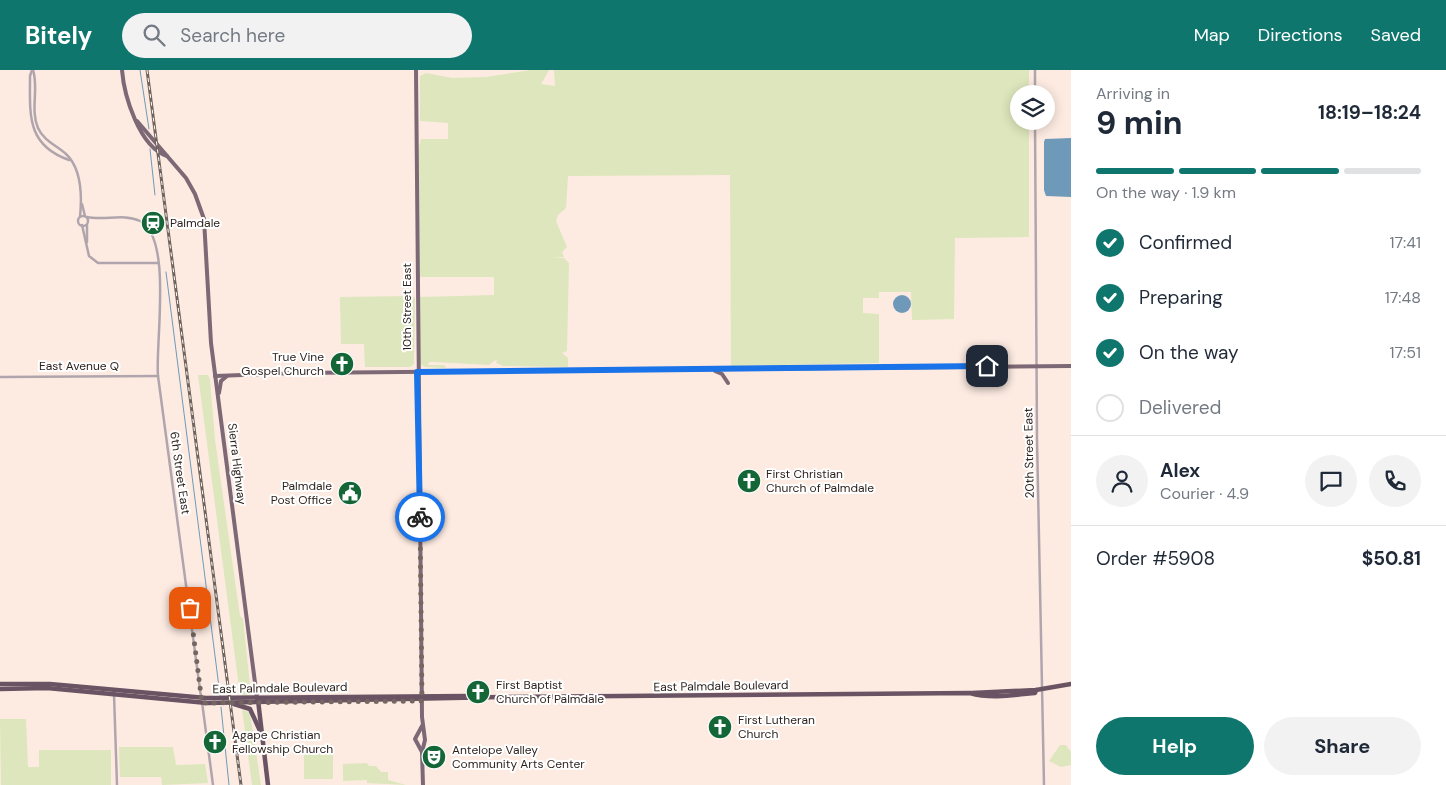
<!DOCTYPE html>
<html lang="en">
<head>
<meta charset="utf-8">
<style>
	:root { --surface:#fff; --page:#f2f2f3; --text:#1f2937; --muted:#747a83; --line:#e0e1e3; --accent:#0f766e }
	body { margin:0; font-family:"DM Sans",sans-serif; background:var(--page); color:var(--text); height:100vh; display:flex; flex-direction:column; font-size:19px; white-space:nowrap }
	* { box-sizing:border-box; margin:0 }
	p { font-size:16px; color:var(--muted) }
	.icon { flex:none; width:28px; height:28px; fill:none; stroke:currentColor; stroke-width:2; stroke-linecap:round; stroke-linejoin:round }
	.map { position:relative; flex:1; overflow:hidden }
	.panel { display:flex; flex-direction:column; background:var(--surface); width:375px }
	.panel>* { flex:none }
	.buttons { position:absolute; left:1010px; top:15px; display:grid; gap:10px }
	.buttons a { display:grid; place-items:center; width:45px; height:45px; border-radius:50%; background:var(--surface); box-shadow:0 2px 12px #0003; font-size:25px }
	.pin { position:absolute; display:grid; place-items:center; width:42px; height:42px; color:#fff; margin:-21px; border-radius:10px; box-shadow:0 2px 8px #0006 }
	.courier { position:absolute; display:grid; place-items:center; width:50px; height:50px; margin:-25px; border:4px solid #1a73e8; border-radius:50%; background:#fff; color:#222; box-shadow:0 1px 6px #0007 }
	.overview em { font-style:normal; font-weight:700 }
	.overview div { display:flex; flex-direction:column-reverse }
	.overview { display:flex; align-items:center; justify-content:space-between; height:85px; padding:0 25px }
	h1 { font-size:32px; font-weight:700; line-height:38px }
	.bar { display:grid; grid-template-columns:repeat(4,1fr); gap:8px 5px; align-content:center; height:60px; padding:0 25px }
	.bar i { height:6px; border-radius:4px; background:var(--line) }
	.bar .on { background:var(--accent) }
	.bar p { grid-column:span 4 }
	.line { display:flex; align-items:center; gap:12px; padding:0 25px; border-top:1px solid var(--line) }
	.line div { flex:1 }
	.round { display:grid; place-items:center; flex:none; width:52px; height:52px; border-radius:26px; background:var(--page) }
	ol { padding:0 25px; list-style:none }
	li { display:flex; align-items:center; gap:15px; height:55px }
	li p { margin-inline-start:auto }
	li .icon { padding:5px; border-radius:50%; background:var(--accent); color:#fff; stroke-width:4 }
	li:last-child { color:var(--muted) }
	li i { width:28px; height:28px; border:2px solid var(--line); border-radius:50% }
	.primary-button { display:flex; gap:10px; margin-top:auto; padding:10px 25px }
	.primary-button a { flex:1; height:58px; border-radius:30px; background:var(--accent); color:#fff; font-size:20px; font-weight:700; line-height:58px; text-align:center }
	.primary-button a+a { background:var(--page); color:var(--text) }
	header { display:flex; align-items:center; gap:30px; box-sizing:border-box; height:70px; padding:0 25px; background:var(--accent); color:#fff }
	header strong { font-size:24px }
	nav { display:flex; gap:28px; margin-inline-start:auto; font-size:18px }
	.search { width:350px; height:45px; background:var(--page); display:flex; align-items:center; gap:12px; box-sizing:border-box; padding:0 18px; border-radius:28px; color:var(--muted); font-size:19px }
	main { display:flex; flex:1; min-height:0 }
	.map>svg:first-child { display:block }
	.green { fill:#dde6bc }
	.water { fill:#6f99b9 }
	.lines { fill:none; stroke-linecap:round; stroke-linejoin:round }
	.stream { stroke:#6f99b9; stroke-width:1 }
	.minor { stroke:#b1a5ad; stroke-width:2.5 }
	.major { stroke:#7d6876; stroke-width:4 }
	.highway { stroke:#6a5363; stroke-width:4.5 }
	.rail-casing { stroke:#70635c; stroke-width:3 }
	.rail { stroke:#fff; stroke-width:1; stroke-dasharray:4; stroke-linecap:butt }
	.done { stroke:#746660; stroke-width:5; stroke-dasharray:0 9 }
	.route { stroke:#1a73e8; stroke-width:6 }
	.labels { text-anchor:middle; stroke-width:4; stroke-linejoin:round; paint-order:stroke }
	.poi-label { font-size:12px; fill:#2a1f1a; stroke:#fff; text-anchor:start }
	.street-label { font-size:12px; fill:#2a1f1a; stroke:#fff }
</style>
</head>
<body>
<header>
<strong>Bitely</strong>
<div class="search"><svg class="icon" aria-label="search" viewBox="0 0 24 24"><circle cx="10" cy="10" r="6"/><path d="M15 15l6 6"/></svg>Search here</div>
<nav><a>Map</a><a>Directions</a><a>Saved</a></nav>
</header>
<main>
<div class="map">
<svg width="1071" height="715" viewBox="0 0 1071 715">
	<rect width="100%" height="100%" fill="#fdebe2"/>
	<g class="green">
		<path d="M 531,0 L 549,0 L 541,14 L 555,16 L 554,0 L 1029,0 L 1029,24 L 1019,24 L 1019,51 L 1029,51 L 1029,167 L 955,168 L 954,249 L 912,250 L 911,222 L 879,222 L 879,228 L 863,228 L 863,243 L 879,244 L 879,293 L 731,296 L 730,105 L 568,106 L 566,138 L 558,145 L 556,151 L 567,177 L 562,182 L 564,187 L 552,187 L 564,188 L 569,193 L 567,281 L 562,283 L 568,288 L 568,297 L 503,296 L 496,293 L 497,289 L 489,295 L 434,292 L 429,292 L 428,295 L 444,295 L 446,298 L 425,297 L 420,294 L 420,227 L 494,225 L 494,207 L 420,207 L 419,77 L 421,69 L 448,69 L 448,53 L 420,51 L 420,6 L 426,3 L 452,8 L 486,7 Z"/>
		<path d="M 412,226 L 415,228 L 414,294 L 410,297 L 365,297 L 364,274 L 341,274 L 340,227 Z"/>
		<path d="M 198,305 L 208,305 L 210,310 L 215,370 L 240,546 L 243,549 L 251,625 L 240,625 Z"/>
		<path d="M 242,639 L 250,643 L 261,715 L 252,715 Z"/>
		<path d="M 0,649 L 26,649 L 28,697 L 39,697 L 39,680 L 111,680 L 111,715 L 1,715 Z"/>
		<path d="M 304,675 L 333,676 L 333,709 L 304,709 Z"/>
		<path d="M 1060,675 L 1066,675 L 1071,682 L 1071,695 L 1061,697 L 1049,691 Z"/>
		<path d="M 119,677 L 173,677 L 176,695 L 205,694 L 208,713 L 162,715 L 161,707 L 120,707 Z"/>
		<path d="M 367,693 L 369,696 L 376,696 L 381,702 L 388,702 L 388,710 L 406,715 L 367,713 L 367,710 L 343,711 L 343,694 Z"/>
	</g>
	<g class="water">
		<path d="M 1071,68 L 1071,127 L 1046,126 L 1044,120 L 1044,72 L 1045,69 Z"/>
		<circle cx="902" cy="234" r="9"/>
	</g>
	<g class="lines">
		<g class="stream">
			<path d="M 140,0 L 149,59"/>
			<path d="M 150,79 L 155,125"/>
			<path d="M 166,202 L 220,625"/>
			<path d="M 221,637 L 229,715"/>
		</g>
		<g class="minor">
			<path d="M 32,0 L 30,6 C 30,44 26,75 69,90"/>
			<path d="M 33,0 C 39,18 30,40 38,58 C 44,71 56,75 66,84 C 82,99 82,127 80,147"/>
			<path d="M 1035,0 L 1035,24"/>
			<path d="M 1035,51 L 1037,369 L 1044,715"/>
			<path d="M 82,134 L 85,146"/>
			<circle cx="83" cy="151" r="5"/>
			<path d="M 87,147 C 104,151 124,143 140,151 C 173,168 155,274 158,306 L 201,627"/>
			<path d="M 82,155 L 89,186 L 98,193 L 158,193"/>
			<path d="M 87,155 L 87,172"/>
			<path d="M 0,307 L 158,306"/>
			<path d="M 114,624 L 117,715"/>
			<path d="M 202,632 L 213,715"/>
		</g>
		<g class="major">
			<path d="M 122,0 C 124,25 139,77 167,86"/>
			<path d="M 416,0 L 422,647 L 425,670 L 422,682 L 423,715"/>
			<path d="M 137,51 L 186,108 L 195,124 L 204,149 L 211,273 L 257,628"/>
			<path d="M 715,301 L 722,304 L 728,313"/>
			<path d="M 215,306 L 294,303 L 1071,296"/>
			<path d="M 219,323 L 221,311 L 227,306"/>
			<path d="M 422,656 L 415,669 L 422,682"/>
		</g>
		<g class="highway">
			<path d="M 0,614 L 50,614 L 206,628 L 466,626 L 470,628"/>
			<path d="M 0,619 L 47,618 L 207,633 L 501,627 L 970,623 C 990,629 1015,625 1035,623 L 1036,620"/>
			<path d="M 972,623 L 1036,620 L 1071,614"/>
			<path d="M 258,630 L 268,715"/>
			<path d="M 234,634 L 250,639 L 261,663"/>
		</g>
		<g class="rail-casing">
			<path id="rail" d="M 147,0 L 241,715"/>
		</g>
		<use href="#rail" class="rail"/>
	</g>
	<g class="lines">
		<path class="done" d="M 190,538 L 202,633 L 422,631 L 420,447"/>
		<path class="route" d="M 420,447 L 417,302 L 987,296"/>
	</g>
	<defs>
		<g id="station-disc" transform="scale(1.25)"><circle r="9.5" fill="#146637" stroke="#fff"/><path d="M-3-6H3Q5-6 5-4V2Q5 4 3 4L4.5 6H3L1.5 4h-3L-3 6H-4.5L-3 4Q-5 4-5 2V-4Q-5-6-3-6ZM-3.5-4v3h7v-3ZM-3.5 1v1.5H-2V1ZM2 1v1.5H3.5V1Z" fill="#fff"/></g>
		<g id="church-disc" transform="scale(1.25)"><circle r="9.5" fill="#146637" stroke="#fff"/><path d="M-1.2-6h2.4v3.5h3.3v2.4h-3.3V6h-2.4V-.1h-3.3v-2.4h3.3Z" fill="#fff"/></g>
		<g id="civic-disc" transform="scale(1.25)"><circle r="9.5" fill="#146637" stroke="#fff"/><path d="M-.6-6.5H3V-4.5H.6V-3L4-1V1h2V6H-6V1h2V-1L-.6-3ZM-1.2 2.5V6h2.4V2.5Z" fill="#fff"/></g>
		<g id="theatre-disc" transform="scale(1.25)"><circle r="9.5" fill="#146637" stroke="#fff"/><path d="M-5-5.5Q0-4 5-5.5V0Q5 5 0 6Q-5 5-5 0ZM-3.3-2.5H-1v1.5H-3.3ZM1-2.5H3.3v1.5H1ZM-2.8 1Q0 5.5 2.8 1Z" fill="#fff"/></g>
	</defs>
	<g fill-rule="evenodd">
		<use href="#station-disc" x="153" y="153"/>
		<use href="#church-disc" x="342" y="294"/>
		<use href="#church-disc" x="749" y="411"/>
		<use href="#civic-disc" x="350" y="423"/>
		<use href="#church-disc" x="478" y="622"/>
		<use href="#church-disc" x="720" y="657"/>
		<use href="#church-disc" x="215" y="672"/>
		<use href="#theatre-disc" x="434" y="687"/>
	</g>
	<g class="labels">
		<g class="poi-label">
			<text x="170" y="157">Palmdale</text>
			<text x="324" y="291" text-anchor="end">True Vine<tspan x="324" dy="14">Gospel Church</tspan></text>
			<text x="766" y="408">First Christian<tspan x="766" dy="14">Church of Palmdale</tspan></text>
			<text x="332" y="420" text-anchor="end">Palmdale<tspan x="332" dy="14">Post Office</tspan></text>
			<text x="496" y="619">First Baptist<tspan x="496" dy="14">Church of Palmdale</tspan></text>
			<text x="738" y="654">First Lutheran<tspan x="738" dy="14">Church</tspan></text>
			<text x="232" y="669">Agape Christian<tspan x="232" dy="14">Fellowship Church</tspan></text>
			<text x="452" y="684">Antelope Valley<tspan x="452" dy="14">Community Arts Center</tspan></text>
		</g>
		<g class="street-label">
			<text transform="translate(407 237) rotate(-90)" y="4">10th Street East</text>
			<text x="79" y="300">East Avenue Q</text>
			<text transform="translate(1029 383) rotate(-91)" y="4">20th Street East</text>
			<text transform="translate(237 394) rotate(83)" y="4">Sierra Highway</text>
			<text transform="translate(180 403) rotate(82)" y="4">6th Street East</text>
			<text transform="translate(721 616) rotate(-1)" y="4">East Palmdale Boulevard</text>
			<text transform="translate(280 618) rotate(-1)" y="4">East Palmdale Boulevard</text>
		</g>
	</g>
</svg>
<div class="buttons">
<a><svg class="icon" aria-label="layers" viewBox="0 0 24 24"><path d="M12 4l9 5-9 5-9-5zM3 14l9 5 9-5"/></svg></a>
</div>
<div class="pin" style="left:190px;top:538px;background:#ea580c"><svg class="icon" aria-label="bag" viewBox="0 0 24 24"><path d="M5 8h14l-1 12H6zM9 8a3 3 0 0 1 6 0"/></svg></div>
<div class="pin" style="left:987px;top:296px;background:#1f2937"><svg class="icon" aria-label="home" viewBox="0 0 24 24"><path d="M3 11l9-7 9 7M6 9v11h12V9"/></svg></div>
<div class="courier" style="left:420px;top:447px"><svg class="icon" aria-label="bike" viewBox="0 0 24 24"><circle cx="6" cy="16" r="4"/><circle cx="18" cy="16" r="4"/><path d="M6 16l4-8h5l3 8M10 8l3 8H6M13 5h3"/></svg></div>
</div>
<section class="panel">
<div class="overview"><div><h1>9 min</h1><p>Arriving in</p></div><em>18:19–18:24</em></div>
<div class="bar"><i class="on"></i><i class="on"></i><i class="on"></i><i></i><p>On the way · 1.9 km</p></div>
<ol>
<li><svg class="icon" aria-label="check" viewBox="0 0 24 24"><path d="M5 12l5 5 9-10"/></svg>Confirmed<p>17:41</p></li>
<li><svg class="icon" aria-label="check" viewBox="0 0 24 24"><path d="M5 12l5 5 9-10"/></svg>Preparing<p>17:48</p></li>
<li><svg class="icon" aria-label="check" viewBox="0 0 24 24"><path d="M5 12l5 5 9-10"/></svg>On the way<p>17:51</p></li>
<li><i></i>Delivered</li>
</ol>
<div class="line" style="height:90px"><a class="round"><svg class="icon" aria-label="person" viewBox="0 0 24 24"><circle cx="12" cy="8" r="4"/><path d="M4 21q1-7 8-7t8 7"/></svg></a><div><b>Alex</b><p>Courier · 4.9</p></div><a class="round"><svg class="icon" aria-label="chat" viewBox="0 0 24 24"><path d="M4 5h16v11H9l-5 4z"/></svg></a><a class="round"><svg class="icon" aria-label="phone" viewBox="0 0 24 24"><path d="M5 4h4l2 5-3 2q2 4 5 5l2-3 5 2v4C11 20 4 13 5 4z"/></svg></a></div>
<div class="line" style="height:65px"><div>Order #5908</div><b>$50.81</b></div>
<div class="primary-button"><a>Help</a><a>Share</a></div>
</section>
</main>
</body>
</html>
